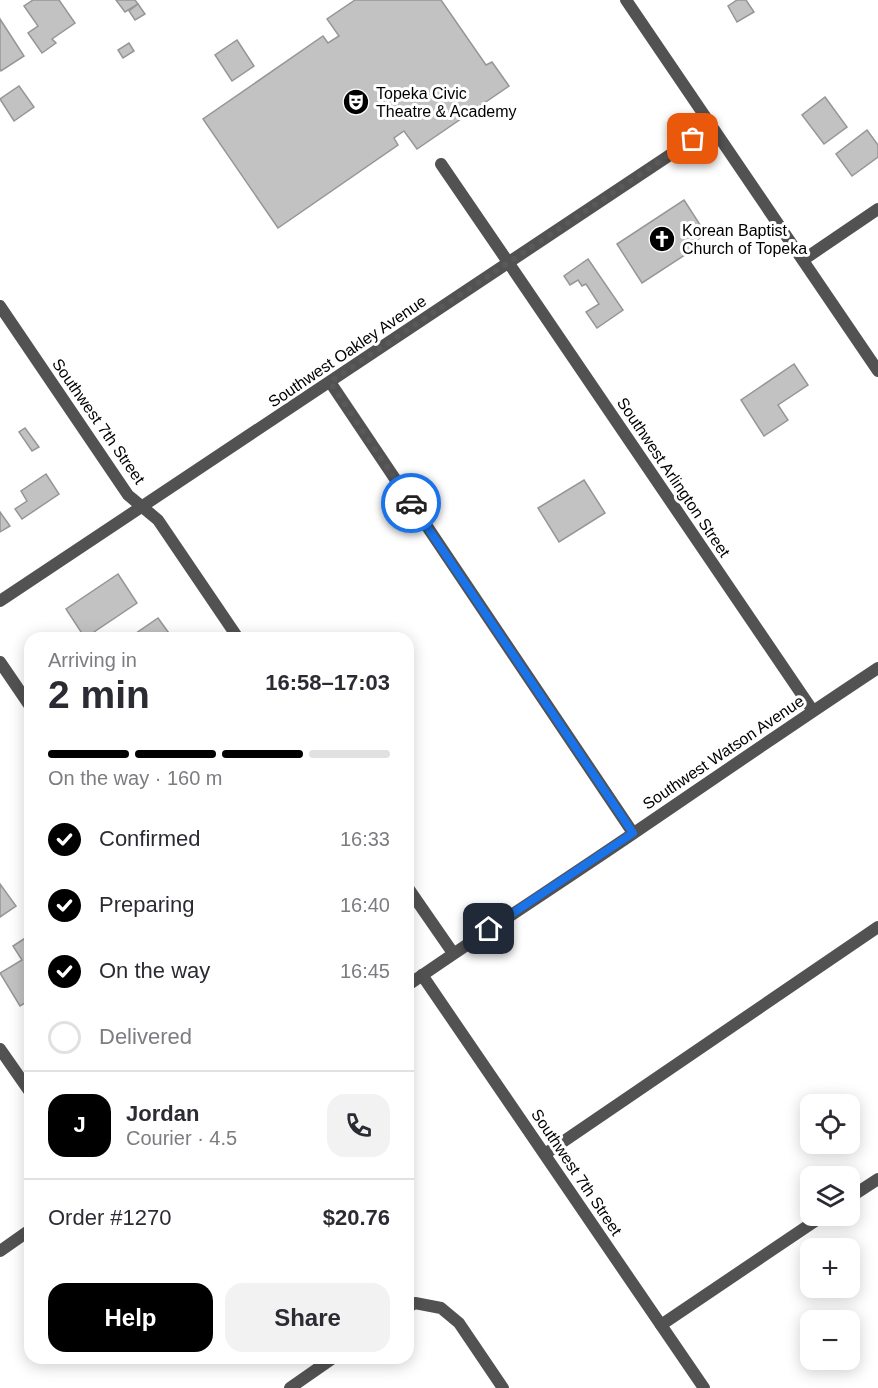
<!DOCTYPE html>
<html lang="en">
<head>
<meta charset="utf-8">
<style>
	:root { --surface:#fff; --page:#f2f2f3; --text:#2b2b33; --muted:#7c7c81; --line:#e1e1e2; --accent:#000 }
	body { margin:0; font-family:Arial,sans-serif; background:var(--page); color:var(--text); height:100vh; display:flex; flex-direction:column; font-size:22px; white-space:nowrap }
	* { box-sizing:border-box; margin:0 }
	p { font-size:20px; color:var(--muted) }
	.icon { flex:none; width:33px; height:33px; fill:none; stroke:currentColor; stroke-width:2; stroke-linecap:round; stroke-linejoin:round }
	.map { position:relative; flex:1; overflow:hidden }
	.side { position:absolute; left:24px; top:632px; width:390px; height:732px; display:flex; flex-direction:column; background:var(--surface); border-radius:18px; box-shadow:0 3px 15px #0003 }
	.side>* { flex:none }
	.fabs { position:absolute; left:800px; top:1094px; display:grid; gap:12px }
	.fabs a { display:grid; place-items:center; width:60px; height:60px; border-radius:12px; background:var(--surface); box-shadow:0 3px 15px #0003; font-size:30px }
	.pin { position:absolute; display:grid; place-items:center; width:51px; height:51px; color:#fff; margin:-26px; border-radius:12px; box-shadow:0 3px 9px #0006 }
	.courier { position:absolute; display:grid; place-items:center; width:60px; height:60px; margin:-30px; border:4px solid #1a73e8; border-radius:50%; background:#fff; color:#222; box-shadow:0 2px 8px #0007 }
	.head em { font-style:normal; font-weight:600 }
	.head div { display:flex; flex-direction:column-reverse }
	.head { display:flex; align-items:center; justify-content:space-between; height:102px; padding:0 24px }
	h1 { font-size:39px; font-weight:600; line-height:45px }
	.bar { display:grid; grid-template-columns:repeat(4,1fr); gap:9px 6px; align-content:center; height:72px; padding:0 24px }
	.bar i { height:8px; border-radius:4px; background:var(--line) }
	.bar .selected { background:var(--accent) }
	.bar p { grid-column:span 4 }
	.line { display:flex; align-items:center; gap:15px; padding:0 24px; border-top:2px solid var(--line) }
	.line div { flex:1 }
	.round { display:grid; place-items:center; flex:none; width:63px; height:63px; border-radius:18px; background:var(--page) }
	ol { padding:0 24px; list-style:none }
	li { display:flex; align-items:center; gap:18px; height:66px }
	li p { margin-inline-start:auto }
	li .icon { padding:6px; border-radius:50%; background:var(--accent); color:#fff; stroke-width:4 }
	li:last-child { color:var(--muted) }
	li i { width:33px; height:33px; border:3px solid var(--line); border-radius:50% }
	.button { display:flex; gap:12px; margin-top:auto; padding:12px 24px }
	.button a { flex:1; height:69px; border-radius:18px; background:var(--accent); color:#fff; font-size:24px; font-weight:600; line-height:69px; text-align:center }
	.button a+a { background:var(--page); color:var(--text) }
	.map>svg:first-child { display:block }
	.building { fill:#c2c2c2; stroke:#969696; stroke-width:1.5 }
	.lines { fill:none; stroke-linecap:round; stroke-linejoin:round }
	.service { stroke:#525252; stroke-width:12 }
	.minor { stroke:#525252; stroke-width:12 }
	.tertiary { stroke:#525252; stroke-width:12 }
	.done { stroke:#595959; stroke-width:6; stroke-dasharray:0 10.8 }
	.route { stroke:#1a73e8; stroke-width:8 }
	.labels { text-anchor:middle; stroke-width:6; stroke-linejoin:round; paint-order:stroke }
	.poi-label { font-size:16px; fill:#000; stroke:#fff; text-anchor:start }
	.street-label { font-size:16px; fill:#000; stroke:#fff }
</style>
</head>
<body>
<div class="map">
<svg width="878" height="1388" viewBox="0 0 878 1388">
	<rect width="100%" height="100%" fill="#fff"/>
	<g class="building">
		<path d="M 33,0 L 59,0 L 75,23 L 52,39 L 56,43 L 42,53 L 28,33 L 38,26 L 24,6 Z"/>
		<path d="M 116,0 L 135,0 L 138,4 L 125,12 Z"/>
		<path d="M 355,0 L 441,0 L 486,65 L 492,62 L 509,86 L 417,149 L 404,131 L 394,138 L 398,145 L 278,228 L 203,119 L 323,36 L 328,43 L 339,36 L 327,19 Z"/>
		<path d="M 737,0 L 746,0 L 754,12 L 737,22 L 728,6 Z"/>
		<path d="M 138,4 L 145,14 L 135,20 L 129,11 Z"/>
		<path d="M 0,19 L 24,56 L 1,71 L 0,69 Z"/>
		<path d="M 237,40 L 254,66 L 232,81 L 215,55 Z"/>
		<path d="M 129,43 L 134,51 L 123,58 L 118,50 Z"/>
		<path d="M 19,86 L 34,107 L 14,121 L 0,99 Z"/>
		<path d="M 825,97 L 847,127 L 824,144 L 802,115 Z"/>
		<path d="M 867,130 L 878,145 L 878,157 L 852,176 L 836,154 Z"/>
		<path d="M 684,200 L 706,234 L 691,244 L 694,249 L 642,283 L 617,244 Z"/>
		<path d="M 588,259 L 623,310 L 597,328 L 586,312 L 599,304 L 586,284 L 582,286 L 578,280 L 570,285 L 564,276 Z"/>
		<path d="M 794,364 L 808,385 L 778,405 L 788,420 L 764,436 L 741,400 Z"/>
		<path d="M 25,428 L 39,447 L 32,451 L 19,432 Z"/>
		<path d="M 46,474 L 59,494 L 22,519 L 15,509 L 27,501 L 21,491 Z"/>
		<path d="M 584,480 L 605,513 L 559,542 L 538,508 Z"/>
		<path d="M 0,512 L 10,526 L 0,532 Z"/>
		<path d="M 118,574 L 137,603 L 85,638 L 66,609 Z"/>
		<path d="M 158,618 L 171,636 L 169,638 L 129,638 Z"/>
		<path d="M 0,884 L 16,906 L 0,917 Z"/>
		<path d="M 30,935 L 30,1000 L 20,1006 L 0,973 L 22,960 L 13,946 Z"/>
	</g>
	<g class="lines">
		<g class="service">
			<path d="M 441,164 L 508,262"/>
			<path d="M 330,382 L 633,833"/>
			<path d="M 0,662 L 30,706"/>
			<path d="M 545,1154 L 878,927"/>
			<path d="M 408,1307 L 415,1303 L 441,1308 L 459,1323 L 503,1388"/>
			<path d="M 290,1388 L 333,1358"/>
		</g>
		<g class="minor">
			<path d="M 508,262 L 813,711"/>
			<path d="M 0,306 L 128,495 L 158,520 L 238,638"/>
			<path d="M 0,601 L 712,127"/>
			<path d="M 408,888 L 453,953"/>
			<path d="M 422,975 L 704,1388"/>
			<path d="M 408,985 C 483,933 559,884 634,833 C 715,778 796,722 878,668"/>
			<path d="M 0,1049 L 30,1092"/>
			<path d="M 849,1198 L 878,1179"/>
			<path d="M 0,1251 L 30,1230"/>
			<path d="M 661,1325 L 824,1215"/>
		</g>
		<g class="tertiary">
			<path d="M 626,0 L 878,371"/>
			<path d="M 803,260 L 878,209"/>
		</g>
	</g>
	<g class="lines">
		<path class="done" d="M 411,503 L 330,382 L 693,139"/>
		<path class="route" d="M 411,503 L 633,833 L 489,929"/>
	</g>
	<defs>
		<g id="theatre-disc" transform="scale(1.35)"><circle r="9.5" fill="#000" stroke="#fff"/><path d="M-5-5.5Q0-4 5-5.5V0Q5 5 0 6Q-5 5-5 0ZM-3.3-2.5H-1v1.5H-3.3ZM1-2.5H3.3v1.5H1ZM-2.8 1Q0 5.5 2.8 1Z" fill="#fff"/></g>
		<g id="church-disc" transform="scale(1.35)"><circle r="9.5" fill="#000" stroke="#fff"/><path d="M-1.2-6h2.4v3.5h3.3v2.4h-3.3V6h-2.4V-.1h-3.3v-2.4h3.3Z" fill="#fff"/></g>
	</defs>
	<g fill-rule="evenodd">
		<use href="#theatre-disc" x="356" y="102"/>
		<use href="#church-disc" x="662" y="239"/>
	</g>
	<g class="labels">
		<g class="poi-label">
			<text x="376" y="99">Topeka Civic<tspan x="376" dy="18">Theatre &amp; Academy</tspan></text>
			<text x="682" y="236">Korean Baptist<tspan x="682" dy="18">Church of Topeka</tspan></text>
		</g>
		<g class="street-label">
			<text transform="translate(347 351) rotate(-34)" y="6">Southwest Oakley Avenue</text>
			<text transform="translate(99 421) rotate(55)" y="6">Southwest 7th Street</text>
			<text transform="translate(674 477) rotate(56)" y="6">Southwest Arlington Street</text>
			<text transform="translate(723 752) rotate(-34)" y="6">Southwest Watson Avenue</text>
			<text transform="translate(577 1172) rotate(56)" y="6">Southwest 7th Street</text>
		</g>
	</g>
</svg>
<div class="fabs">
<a><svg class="icon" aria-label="locate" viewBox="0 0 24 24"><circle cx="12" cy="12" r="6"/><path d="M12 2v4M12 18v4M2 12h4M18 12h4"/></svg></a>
<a><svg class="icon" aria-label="layers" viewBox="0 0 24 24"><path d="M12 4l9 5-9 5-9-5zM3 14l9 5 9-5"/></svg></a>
<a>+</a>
<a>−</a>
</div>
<div class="pin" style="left:693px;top:139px;background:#ea580c"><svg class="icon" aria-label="bag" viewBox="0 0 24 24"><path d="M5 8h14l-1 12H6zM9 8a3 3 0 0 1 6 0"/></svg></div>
<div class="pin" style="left:489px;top:929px;background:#1f2937"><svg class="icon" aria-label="home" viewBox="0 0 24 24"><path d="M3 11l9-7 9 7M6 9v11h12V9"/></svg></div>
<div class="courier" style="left:411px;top:503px"><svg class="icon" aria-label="car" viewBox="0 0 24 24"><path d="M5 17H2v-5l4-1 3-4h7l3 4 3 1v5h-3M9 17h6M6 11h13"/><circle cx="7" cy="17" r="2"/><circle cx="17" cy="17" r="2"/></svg></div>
<section class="side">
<div class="head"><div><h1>2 min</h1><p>Arriving in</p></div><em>16:58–17:03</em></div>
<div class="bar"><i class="selected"></i><i class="selected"></i><i class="selected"></i><i></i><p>On the way · 160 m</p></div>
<ol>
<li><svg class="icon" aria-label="check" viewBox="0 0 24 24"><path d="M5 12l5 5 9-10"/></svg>Confirmed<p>16:33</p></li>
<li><svg class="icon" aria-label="check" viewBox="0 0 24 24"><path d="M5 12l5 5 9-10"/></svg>Preparing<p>16:40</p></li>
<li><svg class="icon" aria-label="check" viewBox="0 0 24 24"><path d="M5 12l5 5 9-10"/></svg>On the way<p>16:45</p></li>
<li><i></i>Delivered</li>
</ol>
<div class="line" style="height:108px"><b class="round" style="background:var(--accent);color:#fff">J</b><div><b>Jordan</b><p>Courier · 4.5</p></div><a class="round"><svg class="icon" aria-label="phone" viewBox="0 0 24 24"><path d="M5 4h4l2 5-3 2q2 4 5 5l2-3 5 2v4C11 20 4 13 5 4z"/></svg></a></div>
<div class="line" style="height:78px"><div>Order #1270</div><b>$20.76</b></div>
<div class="button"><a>Help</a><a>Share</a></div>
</section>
</div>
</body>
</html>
